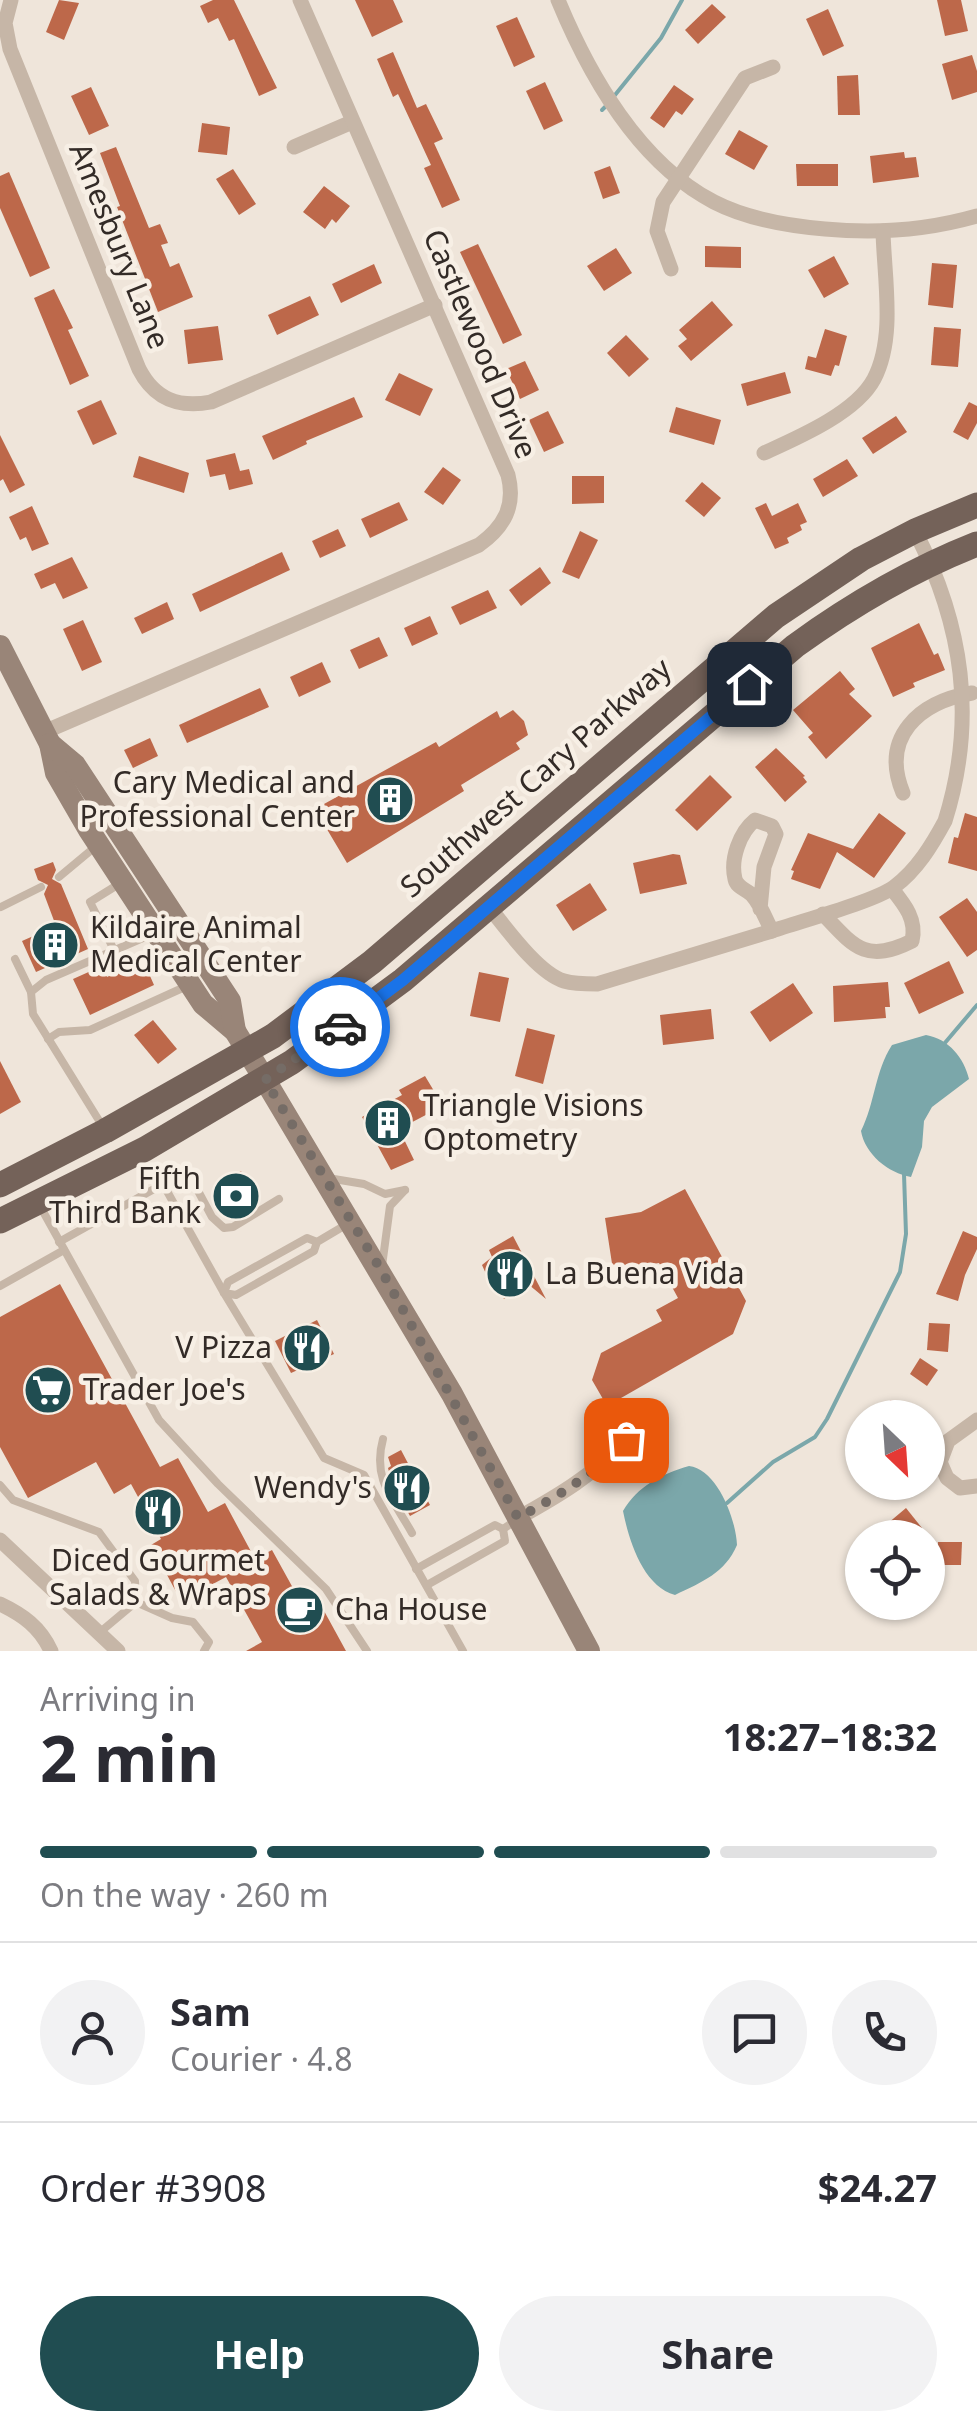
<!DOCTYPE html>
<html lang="en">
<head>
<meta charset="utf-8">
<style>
	:root { --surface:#fff; --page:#f2f2f3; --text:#2b2b33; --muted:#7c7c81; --line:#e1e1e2; --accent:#204d51 }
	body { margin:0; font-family:"Noto Sans",sans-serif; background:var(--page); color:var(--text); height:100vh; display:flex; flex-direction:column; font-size:38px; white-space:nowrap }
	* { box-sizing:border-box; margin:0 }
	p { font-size:32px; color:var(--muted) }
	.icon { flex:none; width:55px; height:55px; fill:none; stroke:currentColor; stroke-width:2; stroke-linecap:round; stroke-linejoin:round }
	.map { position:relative; height:1651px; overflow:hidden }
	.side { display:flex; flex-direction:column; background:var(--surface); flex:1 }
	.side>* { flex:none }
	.needle { width:65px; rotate:155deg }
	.tools { position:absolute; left:845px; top:1400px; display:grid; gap:20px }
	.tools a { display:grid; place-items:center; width:100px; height:100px; border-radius:50%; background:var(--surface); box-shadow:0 2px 8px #0004; font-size:50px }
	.pin { position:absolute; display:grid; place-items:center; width:85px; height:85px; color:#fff; margin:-42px; border-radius:20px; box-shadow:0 5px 15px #0006 }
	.courier { position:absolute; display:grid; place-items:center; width:100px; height:100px; margin:-50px; border:8px solid #1a73e8; border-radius:50%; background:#fff; color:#222; box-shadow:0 2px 12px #0007 }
	.summary em { font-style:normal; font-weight:700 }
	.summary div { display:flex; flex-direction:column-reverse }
	.summary { display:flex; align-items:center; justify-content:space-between; height:170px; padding:0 40px }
	h1 { font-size:65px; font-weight:700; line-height:75px }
	.bar { display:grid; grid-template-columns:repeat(4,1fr); gap:15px 10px; align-content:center; height:120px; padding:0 40px }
	.bar i { height:12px; border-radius:8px; background:var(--line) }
	.bar .selected { background:var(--accent) }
	.bar p { grid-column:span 4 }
	.line { display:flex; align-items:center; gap:25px; padding:0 40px; border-top:2px solid var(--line) }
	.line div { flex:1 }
	.round { display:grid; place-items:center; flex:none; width:105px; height:105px; border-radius:52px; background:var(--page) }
	.primary-button { display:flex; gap:20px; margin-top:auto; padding:20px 40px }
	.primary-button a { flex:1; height:115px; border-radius:60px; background:var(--accent); color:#fff; font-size:40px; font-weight:700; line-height:115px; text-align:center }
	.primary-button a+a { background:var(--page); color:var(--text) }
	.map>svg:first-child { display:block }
	.water { fill:#7ba7aa }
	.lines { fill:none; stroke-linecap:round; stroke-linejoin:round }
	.stream { stroke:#7ba7aa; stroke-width:4 }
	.building { fill:#bd684a }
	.lane { stroke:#c6b6a7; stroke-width:8 }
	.street { stroke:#c6b6a7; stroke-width:15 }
	.secondary { stroke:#998578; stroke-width:22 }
	.primary { stroke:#746259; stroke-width:25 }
	.done { stroke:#756c66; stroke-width:10; stroke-dasharray:0 18 }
	.route { stroke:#1a73e8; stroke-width:12 }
	.labels { text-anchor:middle; stroke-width:9; stroke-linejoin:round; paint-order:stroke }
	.street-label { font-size:30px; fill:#332b27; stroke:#f7efe5 }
	.poi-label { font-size:30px; fill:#332b27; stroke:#f7efe5; text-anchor:start }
</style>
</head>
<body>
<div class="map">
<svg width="977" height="1651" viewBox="0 0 977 1651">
	<rect width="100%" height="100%" fill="#efe5da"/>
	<g class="water">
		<path d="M 926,1035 C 949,1039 964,1058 969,1079 L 932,1107 L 924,1121 L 922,1147 L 911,1177 C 888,1173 865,1154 861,1131 C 875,1103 875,1071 892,1045 Z"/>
		<path d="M 689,1466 C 717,1469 736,1519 737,1545 C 725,1573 702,1582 675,1595 C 643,1586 629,1541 623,1511 C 638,1486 661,1474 689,1466 Z"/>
	</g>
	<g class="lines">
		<g class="stream">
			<path d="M 615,95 L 661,38 L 682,0"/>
			<path d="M 602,110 L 605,107"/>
			<path d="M 944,1044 L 977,1005"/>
			<path d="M 727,1503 L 773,1462 L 815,1437 L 827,1419 L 900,1272 L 906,1234 L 904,1174"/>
		</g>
	</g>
	<g class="building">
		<path d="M 59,0 L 79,3 L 64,40 L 46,32 Z"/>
		<path d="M 213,0 L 234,0 L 277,88 L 259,96 L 234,39 L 229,41 L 218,18 L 208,23 L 200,6 Z"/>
		<path d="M 355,0 L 393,0 L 403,22 L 372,37 Z"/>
		<path d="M 937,0 L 961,0 L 968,31 L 945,36 Z"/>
		<path d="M 712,4 L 726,17 L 698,44 L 685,30 Z"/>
		<path d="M 828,9 L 844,46 L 823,56 L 806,19 Z"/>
		<path d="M 517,17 L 535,57 L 514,67 L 496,26 Z"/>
		<path d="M 393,52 L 417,108 L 426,104 L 443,139 L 434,143 L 460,200 L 442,208 L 424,168 L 431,165 L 398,94 L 393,97 L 377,59 Z"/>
		<path d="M 972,55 L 977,71 L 977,92 L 952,100 L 942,64 Z"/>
		<path d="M 858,75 L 860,115 L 838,115 L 837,76 Z"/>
		<path d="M 545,82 L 563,121 L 544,130 L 526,91 Z"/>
		<path d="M 674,85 L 694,99 L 682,115 L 676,111 L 664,128 L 650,118 Z"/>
		<path d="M 91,87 L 109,126 L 89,135 L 71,96 Z"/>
		<path d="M 202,123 L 230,127 L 227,155 L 198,152 Z"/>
		<path d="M 739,130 L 768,146 L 754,170 L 725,154 Z"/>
		<path d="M 116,147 L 149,228 L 160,224 L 168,243 L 161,245 L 170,267 L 179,263 L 193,297 L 158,312 L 117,207 L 120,206 L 100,153 Z"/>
		<path d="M 904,152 L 905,158 L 916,157 L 919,177 L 873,183 L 870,156 Z"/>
		<path d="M 796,164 L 838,164 L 838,186 L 797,186 Z"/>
		<path d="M 610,166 L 620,193 L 603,199 L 594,172 Z"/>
		<path d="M 233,169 L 256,204 L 239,215 L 216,179 Z"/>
		<path d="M 9,172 L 50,268 L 30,277 L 0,208 L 0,176 Z"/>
		<path d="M 324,186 L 350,206 L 336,223 L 332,219 L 325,229 L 303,212 Z"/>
		<path d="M 478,244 L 522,335 L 503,344 L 460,252 Z"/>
		<path d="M 705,246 L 741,247 L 741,268 L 705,267 Z"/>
		<path d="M 616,248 L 632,273 L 604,291 L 587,266 Z"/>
		<path d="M 834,256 L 849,284 L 824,298 L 808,270 Z"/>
		<path d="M 932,263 L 957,265 L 953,308 L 928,305 Z"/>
		<path d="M 374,264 L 382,283 L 341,303 L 332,284 Z"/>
		<path d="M 54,289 L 73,328 L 68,330 L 89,376 L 70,385 L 34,298 Z"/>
		<path d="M 310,296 L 319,315 L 277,335 L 268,315 Z"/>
		<path d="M 712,301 L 733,325 L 691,361 L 678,346 L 687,339 L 679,330 Z"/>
		<path d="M 218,326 L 223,360 L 188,364 L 184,330 Z"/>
		<path d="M 934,327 L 961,329 L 958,367 L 931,365 Z"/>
		<path d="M 825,329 L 847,336 L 839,366 L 835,365 L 831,376 L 805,369 L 808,356 L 816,358 Z"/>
		<path d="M 626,335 L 649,359 L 629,377 L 607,353 Z"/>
		<path d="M 525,361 L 539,390 L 520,399 L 506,369 Z"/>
		<path d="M 785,372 L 791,393 L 747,406 L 741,384 Z"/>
		<path d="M 399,373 L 433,389 L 420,416 L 385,400 Z"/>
		<path d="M 354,397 L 363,417 L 306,441 L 307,444 L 273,460 L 262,436 Z"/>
		<path d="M 101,400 L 117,434 L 93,445 L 77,411 Z"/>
		<path d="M 969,402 L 977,406 L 977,423 L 968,440 L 953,432 Z"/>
		<path d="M 676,407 L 721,420 L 714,445 L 669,432 Z"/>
		<path d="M 548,411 L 564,443 L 544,452 L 529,420 Z"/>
		<path d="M 896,416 L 907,432 L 873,454 L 862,438 Z"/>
		<path d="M 0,435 L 25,485 L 10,493 L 3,479 L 0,481 Z"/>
		<path d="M 235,453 L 240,471 L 249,469 L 253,484 L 229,490 L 225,474 L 210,477 L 206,460 Z"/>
		<path d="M 139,456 L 189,473 L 184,493 L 133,477 Z"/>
		<path d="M 847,459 L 858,476 L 823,497 L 813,479 Z"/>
		<path d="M 443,467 L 461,480 L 443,505 L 424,492 Z"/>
		<path d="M 572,476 L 604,476 L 604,503 L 572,504 Z"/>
		<path d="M 702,482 L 721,498 L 704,517 L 685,501 Z"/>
		<path d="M 399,502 L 408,520 L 370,538 L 361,519 Z"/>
		<path d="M 766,503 L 772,516 L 798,503 L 807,522 L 800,525 L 802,530 L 787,538 L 789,543 L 775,549 L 755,508 Z"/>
		<path d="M 32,506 L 49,544 L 32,551 L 26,537 L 20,540 L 9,517 Z"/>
		<path d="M 338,529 L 346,546 L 320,558 L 312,541 Z"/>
		<path d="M 580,531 L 598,540 L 579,579 L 562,572 Z"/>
		<path d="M 282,552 L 290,570 L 200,612 L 192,594 Z"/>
		<path d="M 72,557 L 88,588 L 63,599 L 55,583 L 41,589 L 34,574 Z"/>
		<path d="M 540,567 L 551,583 L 521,606 L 509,590 Z"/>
		<path d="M 488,590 L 497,608 L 460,625 L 451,607 Z"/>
		<path d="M 167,602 L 174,619 L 142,634 L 134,618 Z"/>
		<path d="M 430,616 L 438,634 L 412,646 L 404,628 Z"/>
		<path d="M 83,620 L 102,662 L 82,671 L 63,629 Z"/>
		<path d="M 919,623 L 934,655 L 938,653 L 945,670 L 913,683 L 915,687 L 893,697 L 871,648 Z"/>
		<path d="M 379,637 L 388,656 L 359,669 L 350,650 Z"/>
		<path d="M 322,662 L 331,682 L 299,697 L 290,677 Z"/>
		<path d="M 840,671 L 855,689 L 849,694 L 872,716 L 826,759 L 808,737 L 813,733 L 793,710 Z"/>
		<path d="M 260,688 L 269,707 L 187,743 L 179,725 Z"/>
		<path d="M 513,710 L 524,721 L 528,735 L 516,743 L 520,749 L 461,785 L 464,791 L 347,863 L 315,809 L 436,742 L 439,747 L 497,711 L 500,718 Z"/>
		<path d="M 150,738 L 158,756 L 133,768 L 124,750 Z"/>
		<path d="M 776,748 L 805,776 L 803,777 L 807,782 L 785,802 L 755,767 Z"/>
		<path d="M 710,775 L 732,797 L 697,831 L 675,810 Z"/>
		<path d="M 879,813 L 906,833 L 874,878 L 837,852 L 820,889 L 791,879 L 794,871 L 791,870 L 808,833 L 853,849 Z"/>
		<path d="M 965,813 L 977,817 L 977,871 L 948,863 L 954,837 L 958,838 Z"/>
		<path d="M 673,854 L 680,855 L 687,884 L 640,894 L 633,863 Z"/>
		<path d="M 53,862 L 56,870 L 52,879 L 61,884 L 88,949 L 36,972 L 22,941 L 56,926 L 44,894 L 48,885 L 38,880 L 34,869 Z"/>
		<path d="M 590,883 L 607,910 L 573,931 L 556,905 Z"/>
		<path d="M 967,898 L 977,912 L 977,950 L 967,957 L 939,917 Z"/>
		<path d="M 143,960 L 154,985 L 90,1015 L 73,979 L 102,966 L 107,977 Z"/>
		<path d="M 949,961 L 964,993 L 919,1014 L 904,983 Z"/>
		<path d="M 479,972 L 509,978 L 500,1022 L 470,1016 Z"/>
		<path d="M 888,982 L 890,1007 L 885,1007 L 886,1018 L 834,1022 L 833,986 Z"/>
		<path d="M 793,983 L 813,1013 L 770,1042 L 750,1012 Z"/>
		<path d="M 711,1009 L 714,1039 L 663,1045 L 660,1015 Z"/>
		<path d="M 153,1020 L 177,1049 L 158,1064 L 134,1035 Z"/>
		<path d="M 527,1028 L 555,1035 L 543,1084 L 515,1076 Z"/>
		<path d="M 0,1061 L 21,1102 L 0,1114 Z"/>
		<path d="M 425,1076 L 443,1106 L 399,1129 L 414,1160 L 391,1170 L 362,1117 L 402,1095 L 399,1090 Z"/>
		<path d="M 241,1171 L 259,1203 L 231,1219 L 213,1187 Z"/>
		<path d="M 685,1189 L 746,1301 L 733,1334 L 607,1406 L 592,1380 L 601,1353 L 662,1321 L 656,1310 L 678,1298 L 659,1263 L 613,1270 L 605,1218 L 641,1212 Z"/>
		<path d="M 963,1231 L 977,1237 L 977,1249 L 965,1275 L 958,1301 L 936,1294 Z"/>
		<path d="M 513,1236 L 546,1299 L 528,1284 L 504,1299 L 497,1285 L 492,1287 L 482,1265 L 492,1257 L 489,1250 Z"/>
		<path d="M 60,1284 L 160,1467 L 178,1458 L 208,1512 L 225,1503 L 255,1559 L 272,1550 L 309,1617 L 323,1609 L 346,1651 L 246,1651 L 262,1642 L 226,1577 L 181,1601 L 151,1545 L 161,1539 L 131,1484 L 114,1494 L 96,1462 L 28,1498 L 0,1447 L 0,1317 Z"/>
		<path d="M 317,1320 L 334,1354 L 291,1373 L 275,1341 Z"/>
		<path d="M 929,1323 L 950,1324 L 948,1352 L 927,1350 Z"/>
		<path d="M 920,1358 L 938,1370 L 927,1386 L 910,1374 Z"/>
		<path d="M 890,1400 L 910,1405 L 906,1418 L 884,1418 Z"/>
		<path d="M 401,1450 L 430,1505 L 410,1516 L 393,1485 L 388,1468 L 391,1466 L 388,1457 Z"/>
		<path d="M 906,1508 L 922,1528 L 910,1538 L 898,1538 L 887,1524 Z"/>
		<path d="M 938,1542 L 962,1542 L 961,1565 L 938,1565 Z"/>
	</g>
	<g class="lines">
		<g class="lane">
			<path d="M 59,877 L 95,847"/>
			<path d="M 1,907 L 41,887"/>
			<path d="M 115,952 L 90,902 L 119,884"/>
			<path d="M 15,959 L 31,992"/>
			<path d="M 48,1039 L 59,1032 L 90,1030 L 187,986"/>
			<path d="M 103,1127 L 33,1014 L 31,992 L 46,980 L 152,934"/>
			<path d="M 328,1178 L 364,1184 L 385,1194 L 405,1190"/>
			<path d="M 197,1189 L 212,1217 L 224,1228 L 233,1227 L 279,1199"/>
			<path d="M 40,1206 L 159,1420 L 218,1484 L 326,1589 L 367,1651"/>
			<path d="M 59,1242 L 163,1184 L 224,1293 L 324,1458 L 364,1475 L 463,1651"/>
			<path d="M 317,1242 L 307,1238 L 228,1282 L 224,1293 L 236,1295 L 314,1251 L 317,1242 L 349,1223"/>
			<path d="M 382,1266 L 390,1206 L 405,1190"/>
			<path d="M 0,1286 L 64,1250"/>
			<path d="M 383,1439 C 372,1479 393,1499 412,1533"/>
			<path d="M 0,1485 L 13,1500 L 99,1532 L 135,1581 L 136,1602 L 99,1633"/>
			<path d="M 416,1569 L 495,1525 L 503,1529 L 515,1521"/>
			<path d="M 427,1585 L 505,1541 L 503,1529"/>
			<path d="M 136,1602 L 172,1618 L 193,1622 L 209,1642 L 204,1651"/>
		</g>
		<g class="street">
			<path d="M 11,0 L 5,23 L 10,49 L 139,369 C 155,400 179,408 211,402 L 435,305"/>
			<path d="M 558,0 C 589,75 639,163 714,202 C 747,219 789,226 825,229 C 877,234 928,230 977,216"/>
			<path d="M 294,147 L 352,122"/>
			<path d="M 671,269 L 657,231 L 663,202 L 745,78 L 773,67"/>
			<path d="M 764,453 C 797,438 856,413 874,379 C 896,337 884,277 883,231"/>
			<path d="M 44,732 L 479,545 C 504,527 516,506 508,475 L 300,0"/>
			<path d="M 903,793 C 880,737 919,702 972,693"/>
			<path d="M 489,907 C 506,928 538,973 564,981 C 574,984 586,984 597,984 L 772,931"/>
			<path d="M 760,909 L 764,867 L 776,834 L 772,826 L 755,820 C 740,832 730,859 735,879 C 737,888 746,889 752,895 C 761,905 766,920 772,931 C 801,921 873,902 894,887 C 917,870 932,845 945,821 C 977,719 963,625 915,531"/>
			<path d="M 823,914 C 854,947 866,964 912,941 C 917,920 905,905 892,889"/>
			<path d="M 977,1420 L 948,1441 L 940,1462 L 947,1478 L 960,1488 L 977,1486"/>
			<path d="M 518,1518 C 558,1496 595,1474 626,1440"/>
			<path d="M 0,1540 L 118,1651"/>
			<path d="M 0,1604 C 23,1615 40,1627 51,1651"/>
		</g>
		<g class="secondary">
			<path d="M 0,646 L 50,744 L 56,773 L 89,830 L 203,1004 L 235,1031 L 265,1080 L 452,1394 L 589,1651"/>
			<path d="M 50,744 L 75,765 L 230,1001 L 235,1031"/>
		</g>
		<g class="primary">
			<path d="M 0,1185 L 105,1131 L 273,1036 L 372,962 L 776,616 L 861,559 L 915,531 L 977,505"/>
			<path d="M 0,1221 L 145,1149 L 292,1062 L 403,980 L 795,646 C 853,604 911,570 977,544"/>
		</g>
	</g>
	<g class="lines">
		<path class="done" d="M 340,1027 L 265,1080 L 381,1270 L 518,1518 C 558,1496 595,1474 626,1440"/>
		<path class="route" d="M 340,1027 L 403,980 L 749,684"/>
	</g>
	<defs>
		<g id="building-disc" transform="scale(2.5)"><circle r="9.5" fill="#204d51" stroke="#f7efe5"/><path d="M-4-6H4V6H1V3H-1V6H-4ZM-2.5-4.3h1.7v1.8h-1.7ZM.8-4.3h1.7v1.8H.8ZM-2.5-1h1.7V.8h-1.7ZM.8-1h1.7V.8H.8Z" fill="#fff"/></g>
		<g id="bank-disc" transform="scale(2.5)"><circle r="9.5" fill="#204d51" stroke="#f7efe5"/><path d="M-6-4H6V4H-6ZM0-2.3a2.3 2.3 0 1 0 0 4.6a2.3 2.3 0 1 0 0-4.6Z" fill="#fff"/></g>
		<g id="restaurant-disc" transform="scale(2.5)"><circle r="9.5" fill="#204d51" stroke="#f7efe5"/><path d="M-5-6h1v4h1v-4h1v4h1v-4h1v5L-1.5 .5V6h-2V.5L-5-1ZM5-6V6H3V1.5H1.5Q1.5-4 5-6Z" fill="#fff"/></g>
		<g id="supermarket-disc" transform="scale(2.5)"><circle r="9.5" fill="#204d51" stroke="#f7efe5"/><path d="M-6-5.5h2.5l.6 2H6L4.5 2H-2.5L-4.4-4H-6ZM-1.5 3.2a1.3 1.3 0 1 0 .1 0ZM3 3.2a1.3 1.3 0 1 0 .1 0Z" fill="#fff"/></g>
		<g id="cafe-disc" transform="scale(2.5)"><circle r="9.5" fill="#204d51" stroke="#f7efe5"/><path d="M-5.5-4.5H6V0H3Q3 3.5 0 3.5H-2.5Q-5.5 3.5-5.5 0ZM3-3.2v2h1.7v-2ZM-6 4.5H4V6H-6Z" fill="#fff"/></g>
	</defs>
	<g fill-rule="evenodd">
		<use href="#building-disc" x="390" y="800"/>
		<use href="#building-disc" x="55" y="945"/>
		<use href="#building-disc" x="388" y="1123"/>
		<use href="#bank-disc" x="236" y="1196"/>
		<use href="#restaurant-disc" x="510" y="1274"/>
		<use href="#restaurant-disc" x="307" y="1348"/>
		<use href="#supermarket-disc" x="48" y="1390"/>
		<use href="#restaurant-disc" x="407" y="1488"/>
		<use href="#restaurant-disc" x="158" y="1512"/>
		<use href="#cafe-disc" x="300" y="1610"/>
	</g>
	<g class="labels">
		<g class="street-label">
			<text transform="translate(119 246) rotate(68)" y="10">Amesbury Lane</text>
			<text transform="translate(480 344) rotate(67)" y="10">Castlewood Drive</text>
			<text transform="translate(536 778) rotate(-41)" y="10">Southwest Cary Parkway</text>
		</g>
		<g class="poi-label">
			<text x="355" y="793" text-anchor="end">Cary Medical and<tspan x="355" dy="34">Professional Center</tspan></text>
			<text x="90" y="938">Kildaire Animal<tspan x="90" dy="34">Medical Center</tspan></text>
			<text x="423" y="1116">Triangle Visions<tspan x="423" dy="34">Optometry</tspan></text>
			<text x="201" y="1189" text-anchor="end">Fifth<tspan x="201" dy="34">Third Bank</tspan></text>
			<text x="545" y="1284">La Buena Vida</text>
			<text x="272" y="1358" text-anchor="end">V Pizza</text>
			<text x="83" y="1400">Trader Joe's</text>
			<text x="372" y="1498" text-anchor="end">Wendy's</text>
			<text x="158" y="1571" text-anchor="middle">Diced Gourmet<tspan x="158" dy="34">Salads &amp; Wraps</tspan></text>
			<text x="335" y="1620">Cha House</text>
		</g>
	</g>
</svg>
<div class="tools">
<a><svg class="needle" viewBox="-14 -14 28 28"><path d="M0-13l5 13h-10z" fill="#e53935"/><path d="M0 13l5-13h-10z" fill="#7c7c81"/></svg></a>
<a><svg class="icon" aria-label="locate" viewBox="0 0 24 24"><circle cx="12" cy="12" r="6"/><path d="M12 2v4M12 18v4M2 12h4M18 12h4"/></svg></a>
</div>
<div class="pin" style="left:626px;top:1440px;background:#ea580c"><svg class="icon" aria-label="bag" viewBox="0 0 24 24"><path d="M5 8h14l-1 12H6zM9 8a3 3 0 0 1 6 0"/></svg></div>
<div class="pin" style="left:749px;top:684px;background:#1f2937"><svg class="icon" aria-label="home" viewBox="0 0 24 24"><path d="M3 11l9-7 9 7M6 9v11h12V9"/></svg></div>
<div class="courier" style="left:340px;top:1027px"><svg class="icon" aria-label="car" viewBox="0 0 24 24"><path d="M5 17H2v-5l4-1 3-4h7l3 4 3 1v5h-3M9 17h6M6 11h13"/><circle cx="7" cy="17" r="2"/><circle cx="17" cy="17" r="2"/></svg></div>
</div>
<section class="side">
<div class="summary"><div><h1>2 min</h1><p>Arriving in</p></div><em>18:27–18:32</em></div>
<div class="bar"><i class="selected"></i><i class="selected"></i><i class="selected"></i><i></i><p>On the way · 260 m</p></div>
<div class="line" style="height:180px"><a class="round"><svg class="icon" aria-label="person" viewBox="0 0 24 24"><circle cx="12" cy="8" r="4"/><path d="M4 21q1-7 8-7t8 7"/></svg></a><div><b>Sam</b><p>Courier · 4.8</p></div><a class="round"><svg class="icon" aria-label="chat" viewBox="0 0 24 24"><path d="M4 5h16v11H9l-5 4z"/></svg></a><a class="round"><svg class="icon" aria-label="phone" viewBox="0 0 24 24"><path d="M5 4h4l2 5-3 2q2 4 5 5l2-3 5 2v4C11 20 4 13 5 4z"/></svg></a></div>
<div class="line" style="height:130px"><div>Order #3908</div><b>$24.27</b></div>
<div class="primary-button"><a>Help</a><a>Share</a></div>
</section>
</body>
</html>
